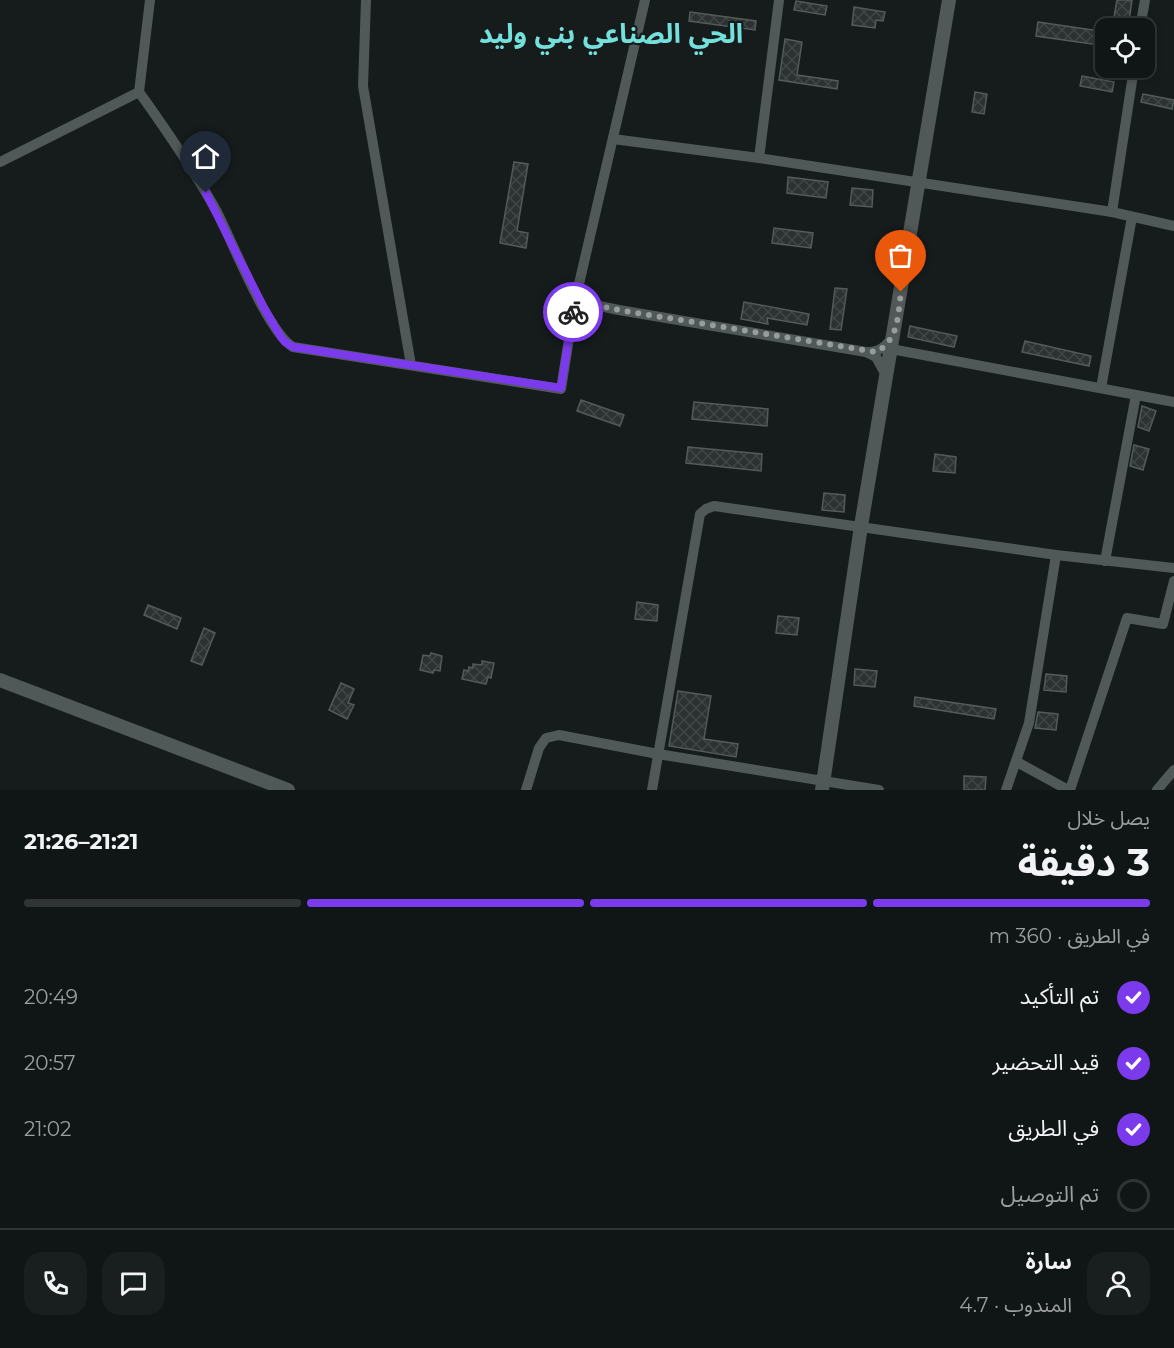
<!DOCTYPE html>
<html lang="ar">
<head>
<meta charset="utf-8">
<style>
	:root { --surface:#101515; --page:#191e1e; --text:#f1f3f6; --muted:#9c9fa0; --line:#303434; --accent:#7c3aed }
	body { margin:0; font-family:Montserrat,"Noto Sans Arabic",sans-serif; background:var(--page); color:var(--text); direction:rtl; height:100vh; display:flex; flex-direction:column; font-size:22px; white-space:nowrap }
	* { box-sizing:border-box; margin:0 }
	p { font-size:20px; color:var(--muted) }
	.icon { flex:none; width:33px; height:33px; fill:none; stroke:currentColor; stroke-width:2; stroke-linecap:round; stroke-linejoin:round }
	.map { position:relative; height:790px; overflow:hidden; direction:ltr }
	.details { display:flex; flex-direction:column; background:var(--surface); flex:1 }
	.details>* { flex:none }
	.fabs { position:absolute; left:1095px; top:18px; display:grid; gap:12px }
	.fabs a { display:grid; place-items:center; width:60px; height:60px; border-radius:12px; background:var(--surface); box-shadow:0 3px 9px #0003,0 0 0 2px var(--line); font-size:30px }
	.pin { position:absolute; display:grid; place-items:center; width:51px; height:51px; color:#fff; margin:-62px -26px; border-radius:50% 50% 50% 0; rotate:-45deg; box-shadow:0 0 6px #0007 }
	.pin .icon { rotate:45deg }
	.courier { position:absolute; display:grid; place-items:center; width:60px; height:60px; margin:-30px; border:4px solid #7c3aed; border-radius:50%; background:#fff; color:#222; box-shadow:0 2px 8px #0007 }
	.head em { font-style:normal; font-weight:700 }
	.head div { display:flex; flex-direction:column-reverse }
	.head { display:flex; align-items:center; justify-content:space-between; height:102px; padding:0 24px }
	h1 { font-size:39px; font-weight:700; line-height:45px }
	.bar { display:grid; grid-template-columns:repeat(4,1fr); gap:9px 6px; align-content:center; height:72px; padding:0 24px }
	.bar i { height:8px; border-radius:4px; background:var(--line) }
	.bar .on { background:var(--accent) }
	.bar p { grid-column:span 4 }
	.line { display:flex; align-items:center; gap:15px; padding:0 24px; border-top:2px solid var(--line) }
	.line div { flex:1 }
	.round { display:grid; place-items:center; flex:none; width:63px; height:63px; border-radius:18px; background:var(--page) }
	ol { padding:0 24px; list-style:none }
	li { display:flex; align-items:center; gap:18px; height:66px }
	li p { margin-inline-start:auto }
	li .icon { padding:6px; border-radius:50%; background:var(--accent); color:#fff; stroke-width:4 }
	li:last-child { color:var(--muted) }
	li i { width:33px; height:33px; border:3px solid var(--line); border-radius:50% }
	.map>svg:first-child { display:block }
	.building { fill:url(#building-cross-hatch); stroke:#535a5a; stroke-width:1.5 }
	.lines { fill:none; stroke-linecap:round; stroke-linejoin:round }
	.minor { stroke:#515858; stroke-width:10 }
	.tertiary { stroke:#515858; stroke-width:14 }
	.done { stroke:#979c9c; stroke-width:6; stroke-dasharray:0 10.8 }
	.route { stroke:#7c3aed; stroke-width:8 }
	.labels { text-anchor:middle; stroke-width:4.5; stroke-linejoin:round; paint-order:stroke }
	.district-label { font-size:27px; font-weight:bold; fill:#74e0db; stroke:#161c1c }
</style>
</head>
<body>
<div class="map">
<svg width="1174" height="790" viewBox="0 0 1174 790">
	<defs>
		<pattern id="building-cross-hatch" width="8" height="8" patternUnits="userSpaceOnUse" patternTransform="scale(1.5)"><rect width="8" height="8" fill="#2c3232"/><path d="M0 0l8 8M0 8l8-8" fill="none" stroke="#404646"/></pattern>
	</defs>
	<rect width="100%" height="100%" fill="#161c1c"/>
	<g class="building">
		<path d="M 1117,0 L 1132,0 L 1128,28 L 1112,28 Z"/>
		<path d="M 796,1 L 827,6 L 825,15 L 794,10 Z"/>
		<path d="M 854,7 L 885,12 L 883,21 L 876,20 L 875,28 L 852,25 Z"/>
		<path d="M 690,12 L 756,21 L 755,30 L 689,21 Z"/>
		<path d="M 1038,22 L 1106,32 L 1106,46 L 1036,36 Z"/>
		<path d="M 785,39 L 802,42 L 797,75 L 838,81 L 837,89 L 779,80 Z"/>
		<path d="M 1082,76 L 1114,82 L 1112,92 L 1080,86 Z"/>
		<path d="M 975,92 L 987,94 L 984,114 L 972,112 Z"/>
		<path d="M 1143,94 L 1174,100 L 1172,109 L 1141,102 Z"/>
		<path d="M 514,162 L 528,164 L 517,231 L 528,233 L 526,248 L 500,243 Z"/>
		<path d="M 788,177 L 828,182 L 826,198 L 787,193 Z"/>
		<path d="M 852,188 L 873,190 L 872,207 L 850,205 Z"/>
		<path d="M 774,228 L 813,233 L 811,248 L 772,243 Z"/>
		<path d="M 835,288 L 847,289 L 841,330 L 830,329 Z"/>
		<path d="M 744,302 L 809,314 L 807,325 L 767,318 L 768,324 L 741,319 Z"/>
		<path d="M 910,326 L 957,336 L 954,347 L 908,337 Z"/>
		<path d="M 1025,341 L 1091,356 L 1089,366 L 1022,352 Z"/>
		<path d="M 581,400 L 624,415 L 620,426 L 577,411 Z"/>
		<path d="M 694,402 L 768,409 L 767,426 L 692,419 Z"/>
		<path d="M 1142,406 L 1156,411 L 1149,431 L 1138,427 Z"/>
		<path d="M 1134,445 L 1149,449 L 1143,470 L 1130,466 Z"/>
		<path d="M 688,447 L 762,454 L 761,471 L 686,463 Z"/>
		<path d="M 935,454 L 956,457 L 955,473 L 933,471 Z"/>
		<path d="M 824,493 L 845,495 L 844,512 L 822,510 Z"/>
		<path d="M 637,602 L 658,605 L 657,621 L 635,619 Z"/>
		<path d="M 148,605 L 181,618 L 177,629 L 144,615 Z"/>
		<path d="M 778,616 L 799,618 L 797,635 L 776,633 Z"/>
		<path d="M 204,628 L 215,633 L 202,665 L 191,661 Z"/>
		<path d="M 431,653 L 442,656 L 440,671 L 434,670 L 433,673 L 420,670 L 423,655 L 430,656 Z"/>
		<path d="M 482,661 L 494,663 L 491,678 L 488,677 L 486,684 L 462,679 L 464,670 L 468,671 L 469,667 L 473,668 L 473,664 L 482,665 Z"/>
		<path d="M 855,669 L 877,671 L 875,687 L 854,685 Z"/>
		<path d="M 1046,674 L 1067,676 L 1066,692 L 1044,690 Z"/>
		<path d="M 341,683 L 354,689 L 348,703 L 354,705 L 347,719 L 329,710 Z"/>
		<path d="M 678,691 L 711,696 L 704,739 L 738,744 L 736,757 L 669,746 Z"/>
		<path d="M 915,697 L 996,709 L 994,719 L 914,706 Z"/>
		<path d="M 1038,712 L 1058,714 L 1056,730 L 1035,728 Z"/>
		<path d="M 964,776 L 986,777 L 985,790 L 964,790 Z"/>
	</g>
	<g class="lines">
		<g class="minor">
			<path d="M 366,0 L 363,86 L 411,365"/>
			<path d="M 1140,28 L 1145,0"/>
			<path d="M 139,92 C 167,131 194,170 217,212 C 233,243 267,331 293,347 L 561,389 L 575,301 L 645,0"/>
			<path d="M 613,139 L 759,158 L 1112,212 L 1174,226"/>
			<path d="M 759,158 L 779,0"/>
			<path d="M 0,162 L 139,92 L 150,0"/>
			<path d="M 1112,212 L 1134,68"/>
			<path d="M 575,301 L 619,310 L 866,352 C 879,352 884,348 892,338"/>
			<path d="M 891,349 L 1174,402"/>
			<path d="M 866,352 L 876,357 L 886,375"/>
			<path d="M 1101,388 L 1132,217"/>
			<path d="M 1105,561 L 1136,395"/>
			<path d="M 1017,762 L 1068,790"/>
			<path d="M 526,790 L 539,748 L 546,738 L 559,735 L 658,754 L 879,790"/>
			<path d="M 652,790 L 700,514 L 706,509 L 714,506 L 1056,555 L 1174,568"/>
			<path d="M 1006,790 L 1029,723 L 1056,555"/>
			<path d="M 1070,790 L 1127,618 L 1163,624 L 1174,581"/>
			<path d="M 1157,790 L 1174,770"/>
		</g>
		<g class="tertiary">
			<path d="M 0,680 L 288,790"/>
			<path d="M 822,790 L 861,526 L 949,0"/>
		</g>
	</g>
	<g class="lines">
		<path class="done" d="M 573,312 L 575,301 L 619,310 L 876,352 C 899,340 898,314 901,292"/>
		<path class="route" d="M 206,193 L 264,308 L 281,337 L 285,342 L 293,347 L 561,388 L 573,312"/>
	</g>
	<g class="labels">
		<g class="district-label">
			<text x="611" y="43">الحي الصناعي بني وليد</text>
		</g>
	</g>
</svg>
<div class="fabs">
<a><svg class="icon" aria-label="locate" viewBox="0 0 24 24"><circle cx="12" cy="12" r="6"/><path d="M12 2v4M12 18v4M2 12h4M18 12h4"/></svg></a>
</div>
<div class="pin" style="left:901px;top:292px;background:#ea580c"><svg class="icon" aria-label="bag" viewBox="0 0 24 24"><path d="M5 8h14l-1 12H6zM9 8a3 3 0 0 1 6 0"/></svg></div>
<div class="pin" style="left:206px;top:193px;background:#1f2937"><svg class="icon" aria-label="home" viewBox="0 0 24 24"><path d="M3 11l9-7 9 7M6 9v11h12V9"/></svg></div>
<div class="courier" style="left:573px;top:312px"><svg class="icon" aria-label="bike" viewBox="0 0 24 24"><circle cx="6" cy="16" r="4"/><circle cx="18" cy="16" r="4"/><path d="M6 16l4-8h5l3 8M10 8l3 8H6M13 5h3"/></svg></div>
</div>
<section class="details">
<div class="head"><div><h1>3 دقيقة</h1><p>يصل خلال</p></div><em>21:21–21:26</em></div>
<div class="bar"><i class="on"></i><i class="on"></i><i class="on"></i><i></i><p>في الطريق · 360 m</p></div>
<ol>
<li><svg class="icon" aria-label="check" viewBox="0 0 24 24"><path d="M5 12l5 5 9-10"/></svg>تم التأكيد<p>20:49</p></li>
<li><svg class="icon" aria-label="check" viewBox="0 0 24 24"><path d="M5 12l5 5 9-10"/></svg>قيد التحضير<p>20:57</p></li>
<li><svg class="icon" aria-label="check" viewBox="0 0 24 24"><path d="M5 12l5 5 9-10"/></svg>في الطريق<p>21:02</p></li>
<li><i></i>تم التوصيل</li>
</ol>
<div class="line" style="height:108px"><a class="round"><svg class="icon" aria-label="person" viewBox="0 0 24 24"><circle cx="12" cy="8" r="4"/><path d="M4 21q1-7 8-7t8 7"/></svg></a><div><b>سارة</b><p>المندوب · 4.7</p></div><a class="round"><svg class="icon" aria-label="chat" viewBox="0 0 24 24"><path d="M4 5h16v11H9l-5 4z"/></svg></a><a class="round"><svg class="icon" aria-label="phone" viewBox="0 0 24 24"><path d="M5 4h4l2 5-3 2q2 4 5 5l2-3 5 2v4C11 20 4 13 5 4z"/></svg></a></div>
</section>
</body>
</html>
